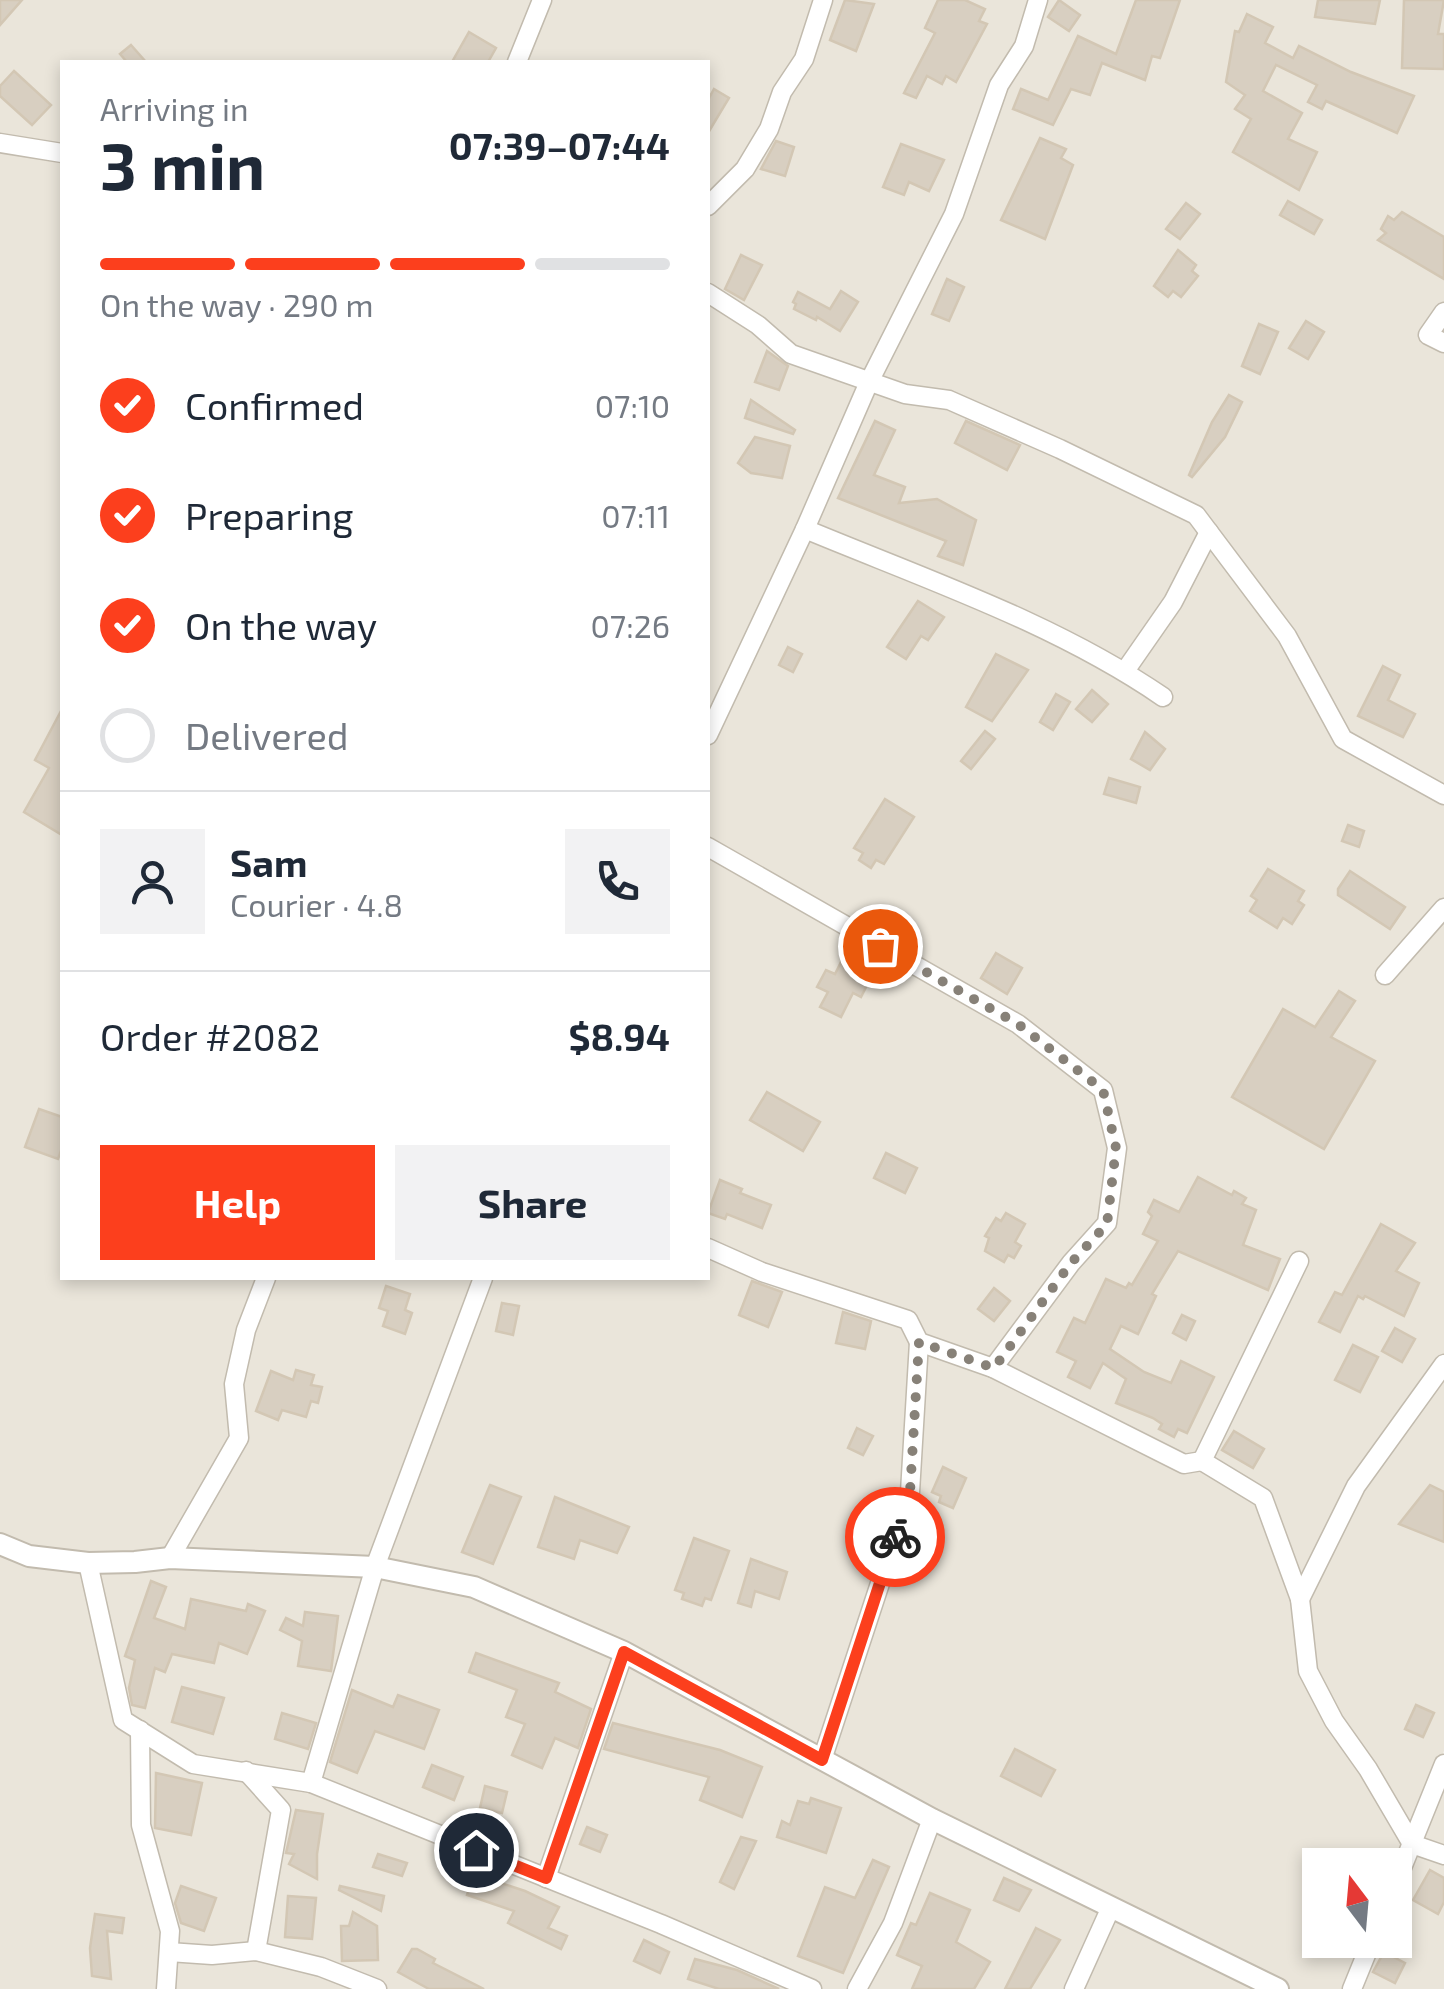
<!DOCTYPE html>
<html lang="en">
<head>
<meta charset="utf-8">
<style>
	:root { --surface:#fff; --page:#f2f2f3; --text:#1f2937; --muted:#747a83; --line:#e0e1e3; --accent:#fc3f1d }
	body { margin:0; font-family:"Exo 2",sans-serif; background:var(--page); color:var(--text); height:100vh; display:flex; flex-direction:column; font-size:38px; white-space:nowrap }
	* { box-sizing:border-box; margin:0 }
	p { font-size:32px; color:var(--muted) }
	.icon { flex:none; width:55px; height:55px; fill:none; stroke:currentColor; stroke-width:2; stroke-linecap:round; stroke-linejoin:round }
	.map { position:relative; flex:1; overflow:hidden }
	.side { position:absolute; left:60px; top:60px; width:650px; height:1220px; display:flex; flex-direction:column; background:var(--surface); border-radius:0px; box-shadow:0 5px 15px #0003 }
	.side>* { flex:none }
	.needle { width:65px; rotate:344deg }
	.fabs { position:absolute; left:1302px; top:1848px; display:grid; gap:20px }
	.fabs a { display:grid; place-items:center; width:110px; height:110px; border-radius:0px; background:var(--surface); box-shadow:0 5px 15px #0003; font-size:50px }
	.pin { position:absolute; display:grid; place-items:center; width:85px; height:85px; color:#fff; margin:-42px; border:5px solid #fff; border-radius:50%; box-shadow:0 2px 10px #0007 }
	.courier { position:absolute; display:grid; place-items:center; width:100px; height:100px; margin:-50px; border:8px solid #fc3f1d; border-radius:50%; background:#fff; color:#222; box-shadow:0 2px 12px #0007 }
	.summary em { font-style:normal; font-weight:700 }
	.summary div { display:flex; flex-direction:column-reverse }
	.summary { display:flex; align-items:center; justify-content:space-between; height:170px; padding:0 40px }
	h1 { font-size:65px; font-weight:700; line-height:75px }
	.bar { display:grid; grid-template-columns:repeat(4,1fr); gap:15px 10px; align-content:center; height:120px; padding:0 40px }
	.bar i { height:12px; border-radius:8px; background:var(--line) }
	.bar .selected { background:var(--accent) }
	.bar p { grid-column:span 4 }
	.line { display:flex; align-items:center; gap:25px; padding:0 40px; border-top:2px solid var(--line) }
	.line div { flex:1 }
	.round { display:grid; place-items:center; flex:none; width:105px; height:105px; border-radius:0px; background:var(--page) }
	ol { padding:0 40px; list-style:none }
	li { display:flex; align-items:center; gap:30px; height:110px }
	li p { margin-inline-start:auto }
	li .icon { padding:10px; border-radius:50%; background:var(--accent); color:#fff; stroke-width:4 }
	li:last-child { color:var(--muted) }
	li i { width:55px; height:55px; border:5px solid var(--line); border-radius:50% }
	.cta { display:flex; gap:20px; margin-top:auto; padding:20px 40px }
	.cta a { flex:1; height:115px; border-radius:0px; background:var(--accent); color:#fff; font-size:40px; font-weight:700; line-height:115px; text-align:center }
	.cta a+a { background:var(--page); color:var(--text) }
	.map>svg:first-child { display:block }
	.residential { fill:#eae5da; fill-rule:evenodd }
	.building { fill:#d8cfc1; stroke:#d3c7b4; stroke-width:2.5 }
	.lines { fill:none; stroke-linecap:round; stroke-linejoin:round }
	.minor-casing { stroke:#c2bbae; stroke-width:21 }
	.tertiary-casing { stroke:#c2bbae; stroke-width:24 }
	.minor { stroke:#fff; stroke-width:18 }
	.tertiary { stroke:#fff; stroke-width:20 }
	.done { stroke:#878178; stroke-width:10; stroke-dasharray:0 18 }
	.route { stroke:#fc3f1d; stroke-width:12 }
</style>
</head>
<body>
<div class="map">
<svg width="1444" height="1989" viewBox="0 0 1444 1989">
	<rect width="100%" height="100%" fill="#f6f3ec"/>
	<path class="residential" d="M 0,0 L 1444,0 L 1444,1751 L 1441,1758 L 1444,1760 L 1444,1989 L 0,1989 ZM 62,62 L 708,62 L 708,1278 L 62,1278 ZM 1320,1865 L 1395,1865 L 1395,1940 L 1320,1940 Z"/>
	<g class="building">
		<path d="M 0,0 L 22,0 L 0,25 Z"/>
		<path d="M 845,0 L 874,4 L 856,51 L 830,40 Z"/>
		<path d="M 938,0 L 965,0 L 985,9 L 979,21 L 987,24 L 956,82 L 946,76 L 942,84 L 927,76 L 916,98 L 904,93 L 935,33 L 925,28 Z"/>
		<path d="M 1059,0 L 1080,15 L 1069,31 L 1048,17 Z"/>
		<path d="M 1136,0 L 1180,0 L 1160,58 L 1152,56 L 1145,80 L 1102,63 L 1090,95 L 1071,89 L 1053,125 L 1013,109 L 1021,89 L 1048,100 L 1078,36 L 1116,54 Z"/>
		<path d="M 1318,0 L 1380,0 L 1375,24 L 1315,17 Z"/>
		<path d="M 1404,0 L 1444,0 L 1438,34 L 1444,34 L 1444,69 L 1402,68 Z"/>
		<path d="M 1247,14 L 1273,27 L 1265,43 L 1293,58 L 1299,46 L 1351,72 L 1414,96 L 1397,133 L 1326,101 L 1322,109 L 1308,102 L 1317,85 L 1276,65 L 1263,91 L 1302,113 L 1288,139 L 1317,152 L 1299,190 L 1233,152 L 1251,119 L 1235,109 L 1245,95 L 1226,82 L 1235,31 L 1239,32 Z"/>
		<path d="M 469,32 L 496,48 L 488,62 L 452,62 Z"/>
		<path d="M 131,45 L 146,62 L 127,62 L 120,54 Z"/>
		<path d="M 14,71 L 51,105 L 32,125 L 0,96 L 0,86 Z"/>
		<path d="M 714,89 L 729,98 L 708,133 L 708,100 Z"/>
		<path d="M 1040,138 L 1066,149 L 1061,158 L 1073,165 L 1045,239 L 1001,220 Z"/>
		<path d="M 776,141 L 794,147 L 785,176 L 761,169 Z"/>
		<path d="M 901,144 L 944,160 L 929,191 L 909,182 L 904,195 L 883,187 Z"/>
		<path d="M 1288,201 L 1322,220 L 1314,234 L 1280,215 Z"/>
		<path d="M 1186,203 L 1200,214 L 1180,239 L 1166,229 Z"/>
		<path d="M 1402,212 L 1444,237 L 1444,279 L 1378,240 L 1386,233 L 1381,229 L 1388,216 L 1394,220 Z"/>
		<path d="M 1178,250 L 1196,265 L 1192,271 L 1198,276 L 1181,297 L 1173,291 L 1168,297 L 1154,286 Z"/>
		<path d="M 741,255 L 762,265 L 744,300 L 725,289 Z"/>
		<path d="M 947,279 L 964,287 L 949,321 L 932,314 Z"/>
		<path d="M 841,291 L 858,302 L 840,331 L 817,317 L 816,320 L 794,309 L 796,304 L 793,302 L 798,292 L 830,309 Z"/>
		<path d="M 1306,321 L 1324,332 L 1308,359 L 1289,348 Z"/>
		<path d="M 1259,324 L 1278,332 L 1260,374 L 1242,366 Z"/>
		<path d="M 767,351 L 788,366 L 779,390 L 755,382 Z"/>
		<path d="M 1229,395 L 1242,402 L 1225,437 L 1192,477 L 1189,475 L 1212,422 Z"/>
		<path d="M 751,400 L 795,430 L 793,434 L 745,418 Z"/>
		<path d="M 875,421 L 895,430 L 874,475 L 905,487 L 899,503 L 937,499 L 976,520 L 963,565 L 938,556 L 946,541 L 838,498 Z"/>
		<path d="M 966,421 L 1020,445 L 1007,470 L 955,443 Z"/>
		<path d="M 755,437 L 790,446 L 782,478 L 751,473 L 738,463 Z"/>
		<path d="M 918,601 L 944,617 L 928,640 L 921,636 L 906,659 L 887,647 Z"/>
		<path d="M 788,647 L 802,654 L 793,672 L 779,665 Z"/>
		<path d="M 996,654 L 1028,670 L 992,721 L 966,707 Z"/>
		<path d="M 1383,666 L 1400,675 L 1388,700 L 1415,714 L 1403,737 L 1358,716 Z"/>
		<path d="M 1092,690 L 1108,704 L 1092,722 L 1076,709 Z"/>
		<path d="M 1056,694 L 1070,702 L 1053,730 L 1040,722 Z"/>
		<path d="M 62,709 L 62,835 L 24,812 L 49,768 L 35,760 Z"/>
		<path d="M 985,731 L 995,739 L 971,769 L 961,761 Z"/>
		<path d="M 1145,732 L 1165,749 L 1150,770 L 1131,759 Z"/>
		<path d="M 1109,778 L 1140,787 L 1136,803 L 1104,794 Z"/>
		<path d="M 885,799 L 914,817 L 884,864 L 876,860 L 871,868 L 859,860 L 863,853 L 854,848 Z"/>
		<path d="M 1348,825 L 1364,831 L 1359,847 L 1342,841 Z"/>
		<path d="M 1268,869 L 1304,891 L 1298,901 L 1304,905 L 1292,924 L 1283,918 L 1277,928 L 1250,911 L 1257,900 L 1251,896 Z"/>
		<path d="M 1350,871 L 1405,907 L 1390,929 L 1338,895 L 1338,889 Z"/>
		<path d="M 996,953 L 1022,968 L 1007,994 L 981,978 Z"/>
		<path d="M 843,958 L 862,968 L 858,976 L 869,981 L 861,997 L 853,993 L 841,1017 L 820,1007 L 828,992 L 817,987 L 826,970 L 835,974 Z"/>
		<path d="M 1339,991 L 1355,1001 L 1331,1037 L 1375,1061 L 1324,1149 L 1232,1097 L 1283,1009 L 1315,1027 Z"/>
		<path d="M 767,1092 L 820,1122 L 803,1151 L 750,1120 Z"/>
		<path d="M 39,1109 L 62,1117 L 62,1148 L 58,1159 L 25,1147 Z"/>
		<path d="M 886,1153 L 917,1168 L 905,1193 L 874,1178 Z"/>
		<path d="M 1198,1177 L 1232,1195 L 1234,1191 L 1246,1198 L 1242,1204 L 1256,1210 L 1243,1245 L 1280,1259 L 1268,1290 L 1178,1251 L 1152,1294 L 1156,1296 L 1138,1334 L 1121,1326 L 1110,1349 L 1144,1372 L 1171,1383 L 1181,1361 L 1214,1377 L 1187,1433 L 1178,1429 L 1174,1437 L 1159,1429 L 1162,1424 L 1153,1418 L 1116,1403 L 1126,1379 L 1103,1363 L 1090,1388 L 1068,1377 L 1076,1361 L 1057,1352 L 1074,1318 L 1085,1323 L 1106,1279 L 1126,1288 L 1129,1283 L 1132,1285 L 1158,1241 L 1143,1234 L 1152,1216 L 1148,1212 L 1154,1200 L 1179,1212 Z"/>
		<path d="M 720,1180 L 742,1189 L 740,1193 L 771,1205 L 762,1228 L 727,1214 L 725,1219 L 708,1213 Z"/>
		<path d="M 1006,1213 L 1025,1224 L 1015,1242 L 1021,1246 L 1014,1258 L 1008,1255 L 1004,1262 L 985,1251 L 989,1238 L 985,1236 L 996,1218 L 1001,1221 Z"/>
		<path d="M 1381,1224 L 1415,1243 L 1396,1271 L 1419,1283 L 1404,1316 L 1365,1296 L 1363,1299 L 1358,1296 L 1340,1332 L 1319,1322 L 1335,1292 L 1342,1295 Z"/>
		<path d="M 752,1281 L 782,1292 L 768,1327 L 739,1315 Z"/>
		<path d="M 386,1286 L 410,1294 L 405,1310 L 412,1313 L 405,1334 L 383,1326 L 388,1311 L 379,1308 Z"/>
		<path d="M 994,1288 L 1010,1301 L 994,1321 L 978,1309 Z"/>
		<path d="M 502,1303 L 519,1306 L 513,1335 L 496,1331 Z"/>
		<path d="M 843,1312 L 871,1321 L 865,1349 L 836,1343 Z"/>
		<path d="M 1182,1315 L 1195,1321 L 1186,1340 L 1173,1333 Z"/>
		<path d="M 1395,1328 L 1415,1339 L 1402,1362 L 1382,1351 Z"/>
		<path d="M 1353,1345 L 1378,1357 L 1360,1392 L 1335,1380 Z"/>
		<path d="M 296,1370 L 314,1375 L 311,1385 L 322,1387 L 318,1403 L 311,1401 L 306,1417 L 282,1410 L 278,1420 L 256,1411 L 271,1371 L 293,1380 Z"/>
		<path d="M 857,1428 L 873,1436 L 863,1455 L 848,1448 Z"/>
		<path d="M 1234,1431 L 1264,1449 L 1253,1468 L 1222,1450 Z"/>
		<path d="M 943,1467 L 966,1478 L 953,1508 L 939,1502 L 941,1496 L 932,1492 Z"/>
		<path d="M 490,1485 L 521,1497 L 493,1564 L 462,1552 Z"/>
		<path d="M 1430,1485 L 1444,1492 L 1444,1542 L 1399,1524 Z"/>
		<path d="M 555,1497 L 629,1527 L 617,1553 L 580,1540 L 574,1559 L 538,1547 Z"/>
		<path d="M 694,1538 L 729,1551 L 711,1600 L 705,1598 L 702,1606 L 682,1599 L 684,1593 L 675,1590 Z"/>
		<path d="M 751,1559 L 787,1572 L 779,1599 L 755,1591 L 751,1607 L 738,1603 Z"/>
		<path d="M 151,1581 L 166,1587 L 154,1618 L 185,1629 L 191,1599 L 246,1611 L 248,1604 L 265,1611 L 247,1654 L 219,1643 L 214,1663 L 172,1654 L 165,1672 L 155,1668 L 145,1708 L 132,1705 L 129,1688 L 135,1660 L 125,1656 Z"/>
		<path d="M 305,1612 L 338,1616 L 331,1671 L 298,1666 L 302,1641 L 280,1630 L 286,1618 L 303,1626 Z"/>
		<path d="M 476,1653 L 559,1683 L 555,1692 L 591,1709 L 578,1748 L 555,1738 L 542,1768 L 512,1755 L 525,1724 L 506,1717 L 517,1690 L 469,1672 Z"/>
		<path d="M 182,1687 L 224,1698 L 213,1734 L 172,1722 Z"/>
		<path d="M 352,1690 L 393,1707 L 398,1695 L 439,1710 L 424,1749 L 375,1731 L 357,1773 L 330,1762 Z"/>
		<path d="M 1416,1705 L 1434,1713 L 1423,1737 L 1405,1729 Z"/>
		<path d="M 282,1713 L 316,1723 L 308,1749 L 275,1739 Z"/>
		<path d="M 613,1723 L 720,1750 L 762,1767 L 742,1817 L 700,1800 L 709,1777 L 604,1749 Z"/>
		<path d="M 1015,1749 L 1055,1770 L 1041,1796 L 1001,1776 Z"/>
		<path d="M 432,1765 L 463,1777 L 454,1800 L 423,1787 Z"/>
		<path d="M 156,1773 L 202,1783 L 191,1835 L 155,1828 Z"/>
		<path d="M 485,1786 L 507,1792 L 502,1813 L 480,1808 Z"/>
		<path d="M 811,1798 L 841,1808 L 826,1853 L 777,1837 L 782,1821 L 790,1825 L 798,1801 L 809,1804 Z"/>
		<path d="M 296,1810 L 323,1814 L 317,1854 L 317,1879 L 289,1864 L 294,1854 L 286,1853 Z"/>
		<path d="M 587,1827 L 607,1835 L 600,1852 L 580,1844 Z"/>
		<path d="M 741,1837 L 756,1841 L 734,1889 L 720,1882 Z"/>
		<path d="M 378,1854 L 407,1863 L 402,1876 L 373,1867 Z"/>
		<path d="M 873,1860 L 889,1867 L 843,1973 L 798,1956 L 825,1887 L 855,1898 Z"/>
		<path d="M 1430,1870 L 1444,1878 L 1444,1902 L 1438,1914 L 1413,1900 Z"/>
		<path d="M 474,1874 L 525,1891 L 559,1907 L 548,1928 L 567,1936 L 561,1949 L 508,1923 L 514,1911 L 467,1895 Z"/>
		<path d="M 1004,1878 L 1031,1890 L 1019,1911 L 994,1900 Z"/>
		<path d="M 181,1886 L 216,1898 L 204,1931 L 181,1923 L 175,1903 Z"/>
		<path d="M 340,1886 L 384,1896 L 381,1911 L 339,1890 Z"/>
		<path d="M 930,1893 L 970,1910 L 956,1942 L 990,1962 L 974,1989 L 912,1989 L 922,1966 L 897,1955 L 911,1923 L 916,1925 Z"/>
		<path d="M 288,1896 L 316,1898 L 312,1939 L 285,1937 Z"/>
		<path d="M 353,1912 L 377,1926 L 378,1960 L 342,1961 L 341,1926 L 349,1926 Z"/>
		<path d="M 95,1914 L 124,1918 L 122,1933 L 107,1931 L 111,1979 L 92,1976 L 90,1948 Z"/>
		<path d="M 1036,1928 L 1060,1940 L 1030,1989 L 1005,1989 Z"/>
		<path d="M 644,1940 L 669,1952 L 660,1973 L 634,1961 Z"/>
		<path d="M 412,1949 L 417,1949 L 435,1959 L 433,1963 L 484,1989 L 429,1989 L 398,1972 Z"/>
		<path d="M 1384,1952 L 1405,1963 L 1395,1983 L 1373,1972 Z"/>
		<path d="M 695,1959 L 737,1970 L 779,1989 L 719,1989 L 688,1979 Z"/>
	</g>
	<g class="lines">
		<g class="minor-casing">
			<g id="minor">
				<path d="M 517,62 L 542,0"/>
				<path d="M 0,143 L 62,153"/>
				<path d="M 708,206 L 745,169 L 769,129 L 782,92 L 804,59 L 823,0"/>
				<path d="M 708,293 L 758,325 L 791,354 L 905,394 L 949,400 L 1060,449 L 1196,515 L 1287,636 L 1343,739 L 1444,795"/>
				<path d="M 1444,312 L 1428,335 L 1444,343"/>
				<path d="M 805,529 C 925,579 1055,623 1163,697"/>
				<path d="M 1125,671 L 1173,602 L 1209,532"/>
				<path d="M 708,735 L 805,529 L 869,382 L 954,214 L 999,85 L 1024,46 L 1038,0"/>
				<path d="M 708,847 L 1018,1024 L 1103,1090 L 1117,1148 L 1107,1223 L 1071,1263 L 993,1368"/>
				<path d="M 1385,975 L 1444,908"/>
				<path d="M 708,1248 L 762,1272 L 908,1320 L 919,1342 L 993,1368 L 1184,1464 L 1202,1461"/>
				<path d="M 1299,1261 L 1202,1461 L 1263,1498 L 1300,1599 L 1308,1671 L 1334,1721 L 1368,1769 L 1412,1844 L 1444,1855"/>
				<path d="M 170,1558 L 239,1438 L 234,1384 L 246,1330 L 266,1278"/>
				<path d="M 88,1563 L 123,1720 L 193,1764 L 311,1783 L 661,1924 L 812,1989"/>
				<path d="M 1300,1599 L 1356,1486 L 1444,1364"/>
				<path d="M 140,1730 L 141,1825 L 170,1931 L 166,1989"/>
				<path d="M 822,1760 L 910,1492 L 919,1342"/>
				<path d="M 246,1771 L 281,1810 L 256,1951"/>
				<path d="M 311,1783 L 375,1567 L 483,1278"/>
				<path d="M 546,1878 L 624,1652"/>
				<path d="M 1395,1885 L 1444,1764"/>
				<path d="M 169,1952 L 212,1955 L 256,1951 L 321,1967 L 377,1989"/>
				<path d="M 857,1989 L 893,1923 L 932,1819"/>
				<path d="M 1074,1989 L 1111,1907"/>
				<path d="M 1352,1989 L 1372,1940"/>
			</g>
		</g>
		<g class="tertiary-casing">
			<path id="tertiary" d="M 0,1544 L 29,1556 L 88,1563 L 135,1562 L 170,1558 L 375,1567 L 474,1587 L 624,1652 L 932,1819 L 1278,1989"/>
		</g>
		<use href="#minor" class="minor"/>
		<use href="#tertiary" class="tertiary"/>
	</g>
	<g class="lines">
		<path class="done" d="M 880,946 L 1018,1024 L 1103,1090 L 1116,1148 L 1107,1224 L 1071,1263 L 994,1368 L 919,1342 L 910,1492 L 895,1537"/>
		<path class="route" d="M 476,1850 L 546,1878 L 624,1652 L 822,1760 L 895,1537"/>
	</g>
</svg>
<div class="fabs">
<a><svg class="needle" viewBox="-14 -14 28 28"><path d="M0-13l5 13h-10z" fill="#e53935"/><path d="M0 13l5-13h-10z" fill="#747a83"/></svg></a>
</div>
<div class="pin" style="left:880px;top:946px;background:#ea580c"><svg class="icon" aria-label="bag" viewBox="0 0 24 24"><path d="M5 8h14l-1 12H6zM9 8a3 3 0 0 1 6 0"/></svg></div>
<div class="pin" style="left:476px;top:1850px;background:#1f2937"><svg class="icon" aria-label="home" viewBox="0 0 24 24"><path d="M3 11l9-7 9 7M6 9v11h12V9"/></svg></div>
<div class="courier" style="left:895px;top:1537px"><svg class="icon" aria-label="bike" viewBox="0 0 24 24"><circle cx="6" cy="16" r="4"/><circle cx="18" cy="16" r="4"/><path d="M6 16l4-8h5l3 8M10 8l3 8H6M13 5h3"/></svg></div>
<section class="side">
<div class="summary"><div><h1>3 min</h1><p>Arriving in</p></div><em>07:39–07:44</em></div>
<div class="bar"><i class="selected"></i><i class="selected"></i><i class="selected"></i><i></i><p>On the way · 290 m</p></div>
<ol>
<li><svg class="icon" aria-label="check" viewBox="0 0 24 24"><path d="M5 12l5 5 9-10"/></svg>Confirmed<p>07:10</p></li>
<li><svg class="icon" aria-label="check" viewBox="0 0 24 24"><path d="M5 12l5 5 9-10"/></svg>Preparing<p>07:11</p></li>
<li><svg class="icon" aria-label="check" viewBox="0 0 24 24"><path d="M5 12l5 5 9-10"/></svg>On the way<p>07:26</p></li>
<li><i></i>Delivered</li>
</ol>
<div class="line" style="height:180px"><a class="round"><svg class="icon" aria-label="person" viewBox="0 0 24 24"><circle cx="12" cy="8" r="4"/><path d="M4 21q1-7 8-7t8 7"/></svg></a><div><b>Sam</b><p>Courier · 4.8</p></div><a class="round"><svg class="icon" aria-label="phone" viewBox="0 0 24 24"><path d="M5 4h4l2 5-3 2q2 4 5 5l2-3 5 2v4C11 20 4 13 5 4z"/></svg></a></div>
<div class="line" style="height:130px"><div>Order #2082</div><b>$8.94</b></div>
<div class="cta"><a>Help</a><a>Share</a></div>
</section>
</div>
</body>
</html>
